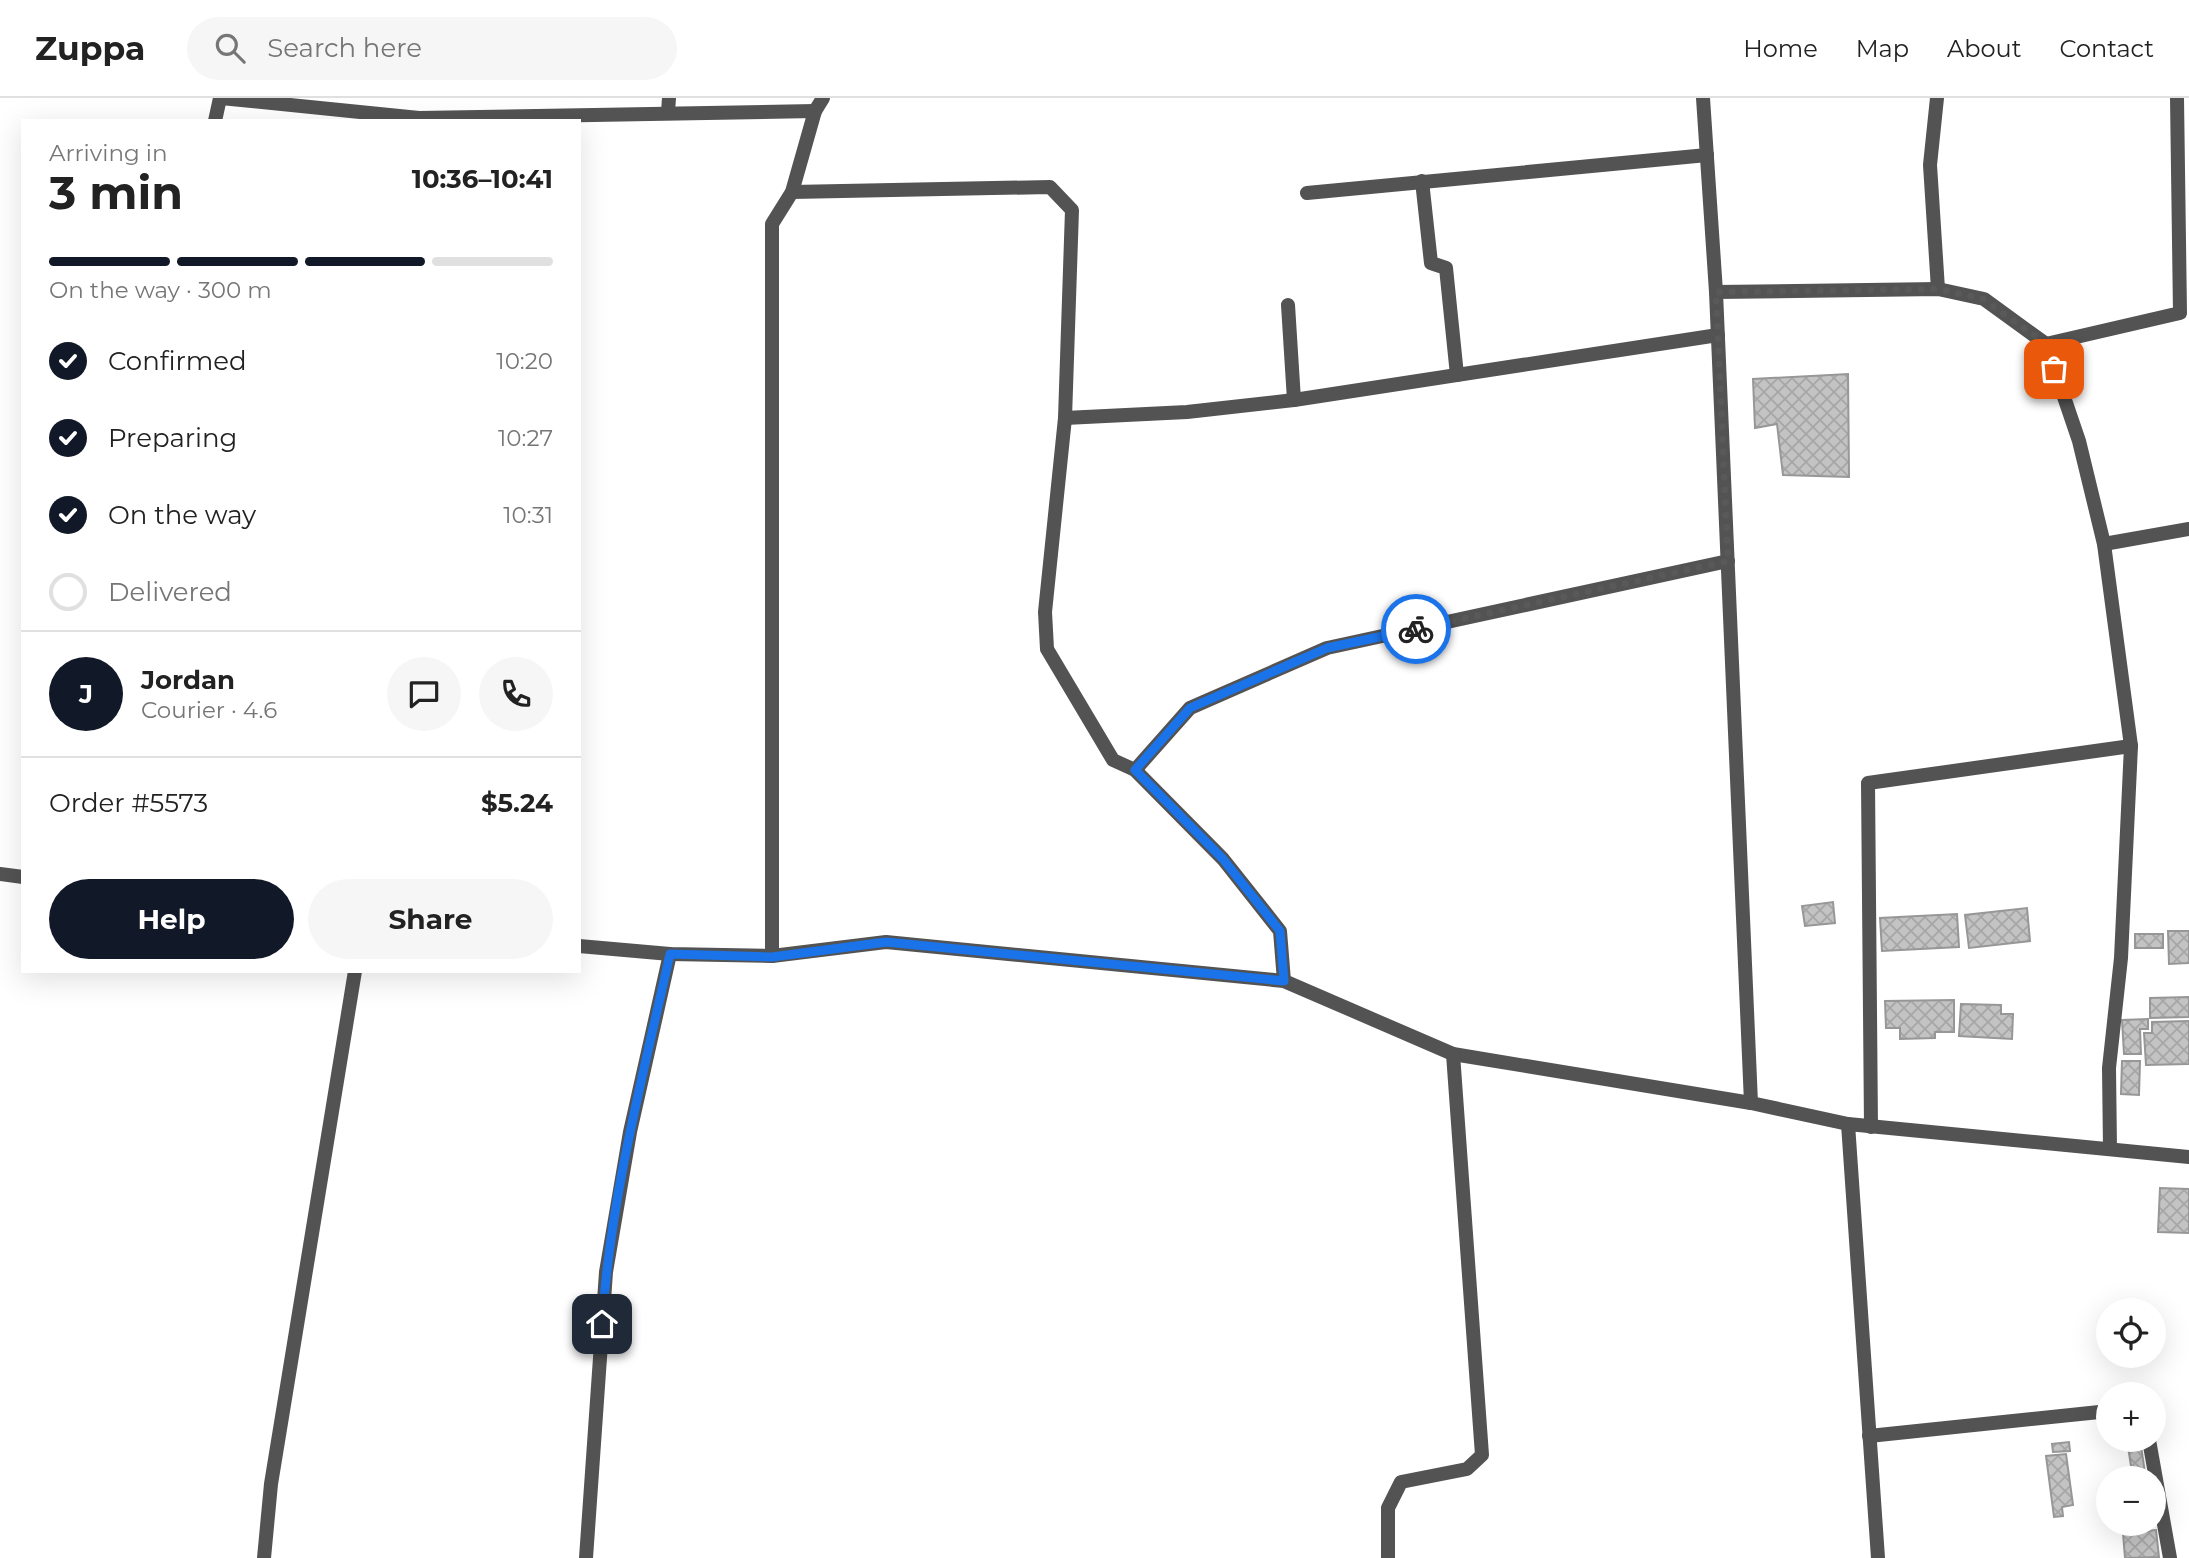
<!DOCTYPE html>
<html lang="en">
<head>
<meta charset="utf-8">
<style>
	:root { --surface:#fff; --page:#f6f6f6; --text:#222; --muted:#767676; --line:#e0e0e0; --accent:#111827 }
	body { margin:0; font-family:Montserrat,sans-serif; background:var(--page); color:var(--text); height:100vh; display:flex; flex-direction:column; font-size:26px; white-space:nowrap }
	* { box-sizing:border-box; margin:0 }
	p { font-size:23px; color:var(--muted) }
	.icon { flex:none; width:38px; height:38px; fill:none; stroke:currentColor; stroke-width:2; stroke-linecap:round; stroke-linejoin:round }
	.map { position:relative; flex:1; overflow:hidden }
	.panel { position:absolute; left:21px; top:21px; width:560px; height:854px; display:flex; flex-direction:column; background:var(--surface); border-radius:0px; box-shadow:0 7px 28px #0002 }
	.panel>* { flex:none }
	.buttons { position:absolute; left:2096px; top:1200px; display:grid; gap:14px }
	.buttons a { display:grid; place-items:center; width:70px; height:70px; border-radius:50%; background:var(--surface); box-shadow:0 7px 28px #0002; font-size:35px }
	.pin { position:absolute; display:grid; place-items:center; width:60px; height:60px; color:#fff; margin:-30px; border-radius:14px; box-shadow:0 4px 10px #0006 }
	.courier { position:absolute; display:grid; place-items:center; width:70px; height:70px; margin:-35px; border:5px solid #1a73e8; border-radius:50%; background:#fff; color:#222; box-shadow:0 2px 9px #0007 }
	.headline em { font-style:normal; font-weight:700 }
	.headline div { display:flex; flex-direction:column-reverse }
	.headline { display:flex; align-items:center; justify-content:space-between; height:119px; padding:0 28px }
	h1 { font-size:46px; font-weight:700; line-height:52px }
	.bar { display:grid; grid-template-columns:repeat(4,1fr); gap:10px 7px; align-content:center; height:84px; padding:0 28px }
	.bar i { height:9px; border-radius:5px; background:var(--line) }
	.bar .current { background:var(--accent) }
	.bar p { grid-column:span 4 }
	.line { display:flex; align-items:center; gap:18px; padding:0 28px; border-top:2px solid var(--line) }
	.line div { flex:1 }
	.round { display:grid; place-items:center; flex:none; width:74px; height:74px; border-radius:37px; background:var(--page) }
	ol { padding:0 28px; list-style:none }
	li { display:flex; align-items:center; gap:21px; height:77px }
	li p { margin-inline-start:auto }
	li .icon { padding:7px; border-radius:50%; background:var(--accent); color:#fff; stroke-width:4 }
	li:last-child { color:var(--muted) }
	li i { width:38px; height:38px; border:4px solid var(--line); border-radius:50% }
	.action { display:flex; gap:14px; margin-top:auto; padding:14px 28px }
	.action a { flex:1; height:80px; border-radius:42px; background:var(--accent); color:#fff; font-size:28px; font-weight:700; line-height:80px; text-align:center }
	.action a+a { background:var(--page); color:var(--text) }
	header { display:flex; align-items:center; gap:42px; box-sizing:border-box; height:98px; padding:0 35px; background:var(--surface); border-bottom:2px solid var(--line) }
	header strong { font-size:33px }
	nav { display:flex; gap:38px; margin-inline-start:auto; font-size:24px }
	.search { width:490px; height:63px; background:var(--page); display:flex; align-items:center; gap:18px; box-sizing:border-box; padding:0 24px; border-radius:38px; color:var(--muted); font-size:26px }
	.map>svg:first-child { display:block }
	.building { fill:url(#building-cross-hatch); stroke:#979797; stroke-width:2 }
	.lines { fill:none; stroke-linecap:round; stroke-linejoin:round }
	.service { stroke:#535353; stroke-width:14 }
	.minor { stroke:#535353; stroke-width:14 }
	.done { stroke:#595959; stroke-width:7; stroke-dasharray:0 12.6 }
	.route { stroke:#1a73e8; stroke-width:9 }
</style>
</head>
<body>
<header>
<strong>Zuppa</strong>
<div class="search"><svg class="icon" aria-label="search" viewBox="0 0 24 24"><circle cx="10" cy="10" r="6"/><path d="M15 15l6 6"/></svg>Search here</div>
<nav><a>Home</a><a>Map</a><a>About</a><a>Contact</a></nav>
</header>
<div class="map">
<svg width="2189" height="1460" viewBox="0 0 2189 1460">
	<defs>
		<pattern id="building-cross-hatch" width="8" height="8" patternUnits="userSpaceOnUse" patternTransform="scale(1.75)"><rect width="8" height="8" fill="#c3c3c3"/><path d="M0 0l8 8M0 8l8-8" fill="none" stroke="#a6a6a6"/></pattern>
	</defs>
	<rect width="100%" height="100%" fill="#fff"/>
	<g class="building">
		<path d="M 1848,276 L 1849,379 L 1783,377 L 1777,326 L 1755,330 L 1753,281 Z"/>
		<path d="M 1833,804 L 1835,825 L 1805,828 L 1802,808 Z"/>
		<path d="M 2027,810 L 2030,843 L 1969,850 L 1965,817 Z"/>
		<path d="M 1957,816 L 1959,849 L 1882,853 L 1880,820 Z"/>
		<path d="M 2168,833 L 2189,833 L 2189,865 L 2169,866 Z"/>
		<rect x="2135" y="836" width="28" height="14"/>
		<path d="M 2189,899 L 2189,919 L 2150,920 L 2150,900 Z"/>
		<path d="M 1954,902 L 1954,934 L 1935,934 L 1935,940 L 1900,941 L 1900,930 L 1886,930 L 1885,903 Z"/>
		<path d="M 1961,906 L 2001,907 L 2001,916 L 2013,916 L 2012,941 L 1959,938 Z"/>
		<path d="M 2148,921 L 2148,931 L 2140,931 L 2141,956 L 2124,956 L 2122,922 Z"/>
		<path d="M 2189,923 L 2189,966 L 2146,967 L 2144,935 L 2152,935 L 2152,924 Z"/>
		<path d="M 2122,963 L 2140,963 L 2139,997 L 2121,996 Z"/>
		<path d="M 2160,1090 L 2189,1091 L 2189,1135 L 2158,1134 Z"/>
		<path d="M 2127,1342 L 2140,1342 L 2146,1381 L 2133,1381 Z"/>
		<path d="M 2069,1344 L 2070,1353 L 2053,1354 L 2052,1346 Z"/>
		<path d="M 2066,1356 L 2073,1407 L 2062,1409 L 2063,1418 L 2054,1419 L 2046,1358 Z"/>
		<path d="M 2156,1432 L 2159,1459 L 2125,1460 L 2123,1435 Z"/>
	</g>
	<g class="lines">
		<g class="service">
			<path d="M 1937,0 L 1930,67 L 1938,191"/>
			<path d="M 668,14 L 669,0"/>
			<path d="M 1422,83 L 1431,165 L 1446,170 L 1457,277"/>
			<path d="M 792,94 L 1050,89 L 1072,112 L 1065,320 L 1045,514 L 1047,551 L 1113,662 L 1135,672 L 1223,761 L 1280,833 L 1284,883"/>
			<path d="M 1307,95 L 1707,57"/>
			<path d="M 1716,194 L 1938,191 L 1984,201 L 2046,246 L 2079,343 L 2104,446 L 2131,648 L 2121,860 L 2109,970 L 2110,1051"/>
			<path d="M 1288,207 L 1294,302"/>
			<path d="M 2046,246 L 2180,215 L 2177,0"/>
			<path d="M 1065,320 L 1187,314 L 1294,302 L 1718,237"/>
			<path d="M 2104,446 L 2189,431"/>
			<path d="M 1135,672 L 1190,610 L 1327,550 L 1728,463"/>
			<path d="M 772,858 L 772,126 L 792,94 L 815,13 L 823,0"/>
			<path d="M 1871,1029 L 1868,685 L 2131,648"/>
			<path d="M 264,1460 L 271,1386 L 355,873"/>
			<path d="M 586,1460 L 606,1174 L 630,1034 L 670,856"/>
		</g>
		<g class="minor">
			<path d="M 221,0 L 419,20 L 815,13"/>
			<path d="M 1703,0 L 1716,194 L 1751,1005"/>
			<path d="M 215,23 L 220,0"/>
			<path d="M 0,776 L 23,779"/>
			<path d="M 579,848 L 670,856 L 772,858 L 886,844 L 1284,883 L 1453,956 L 1751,1005 L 1848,1026 L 2189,1059"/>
			<path d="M 1848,1026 L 1878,1460"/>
			<path d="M 1869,1338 L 2109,1313"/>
			<path d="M 2149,1342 L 2170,1460"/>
			<path d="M 1388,1460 L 1388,1410 L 1401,1384 L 1467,1371 L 1482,1357 L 1453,956"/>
		</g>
	</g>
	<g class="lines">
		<path class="done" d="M 1416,531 L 1728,463 L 1716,194 L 1938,191 L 1983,201 L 2046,246 L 2054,271"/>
		<path class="route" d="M 602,1226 C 610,1101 643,978 670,856 L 772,859 L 886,844 L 1284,883 L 1280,833 L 1223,761 L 1135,672 L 1190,610 L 1327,550 L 1416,531"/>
	</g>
</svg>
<div class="buttons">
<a><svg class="icon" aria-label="locate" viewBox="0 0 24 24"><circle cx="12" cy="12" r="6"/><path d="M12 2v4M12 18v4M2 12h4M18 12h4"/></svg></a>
<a>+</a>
<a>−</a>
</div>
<div class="pin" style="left:2054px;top:271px;background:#ea580c"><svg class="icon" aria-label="bag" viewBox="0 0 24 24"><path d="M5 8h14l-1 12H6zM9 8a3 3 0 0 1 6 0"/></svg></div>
<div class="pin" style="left:602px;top:1226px;background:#1f2937"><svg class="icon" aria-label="home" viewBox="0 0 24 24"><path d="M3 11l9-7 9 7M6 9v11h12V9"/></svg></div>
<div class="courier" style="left:1416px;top:531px"><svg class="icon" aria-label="bike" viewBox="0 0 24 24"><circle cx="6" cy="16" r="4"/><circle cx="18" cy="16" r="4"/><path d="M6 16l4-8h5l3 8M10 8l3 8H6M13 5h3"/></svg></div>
<section class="panel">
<div class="headline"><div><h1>3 min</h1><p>Arriving in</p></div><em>10:36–10:41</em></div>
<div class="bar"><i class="current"></i><i class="current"></i><i class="current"></i><i></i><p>On the way · 300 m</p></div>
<ol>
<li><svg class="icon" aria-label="check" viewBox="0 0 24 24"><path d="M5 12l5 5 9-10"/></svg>Confirmed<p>10:20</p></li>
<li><svg class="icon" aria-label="check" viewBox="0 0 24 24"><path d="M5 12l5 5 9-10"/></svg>Preparing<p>10:27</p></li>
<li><svg class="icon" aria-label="check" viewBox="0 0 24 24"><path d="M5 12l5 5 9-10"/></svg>On the way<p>10:31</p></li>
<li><i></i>Delivered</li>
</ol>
<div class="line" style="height:126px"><b class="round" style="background:var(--accent);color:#fff">J</b><div><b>Jordan</b><p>Courier · 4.6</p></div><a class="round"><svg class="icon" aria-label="chat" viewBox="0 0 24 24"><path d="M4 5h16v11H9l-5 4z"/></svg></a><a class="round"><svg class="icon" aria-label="phone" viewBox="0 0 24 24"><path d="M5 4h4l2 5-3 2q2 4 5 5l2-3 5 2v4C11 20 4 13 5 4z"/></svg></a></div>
<div class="line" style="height:91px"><div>Order #5573</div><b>$5.24</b></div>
<div class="action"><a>Help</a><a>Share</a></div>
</section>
</div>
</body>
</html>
